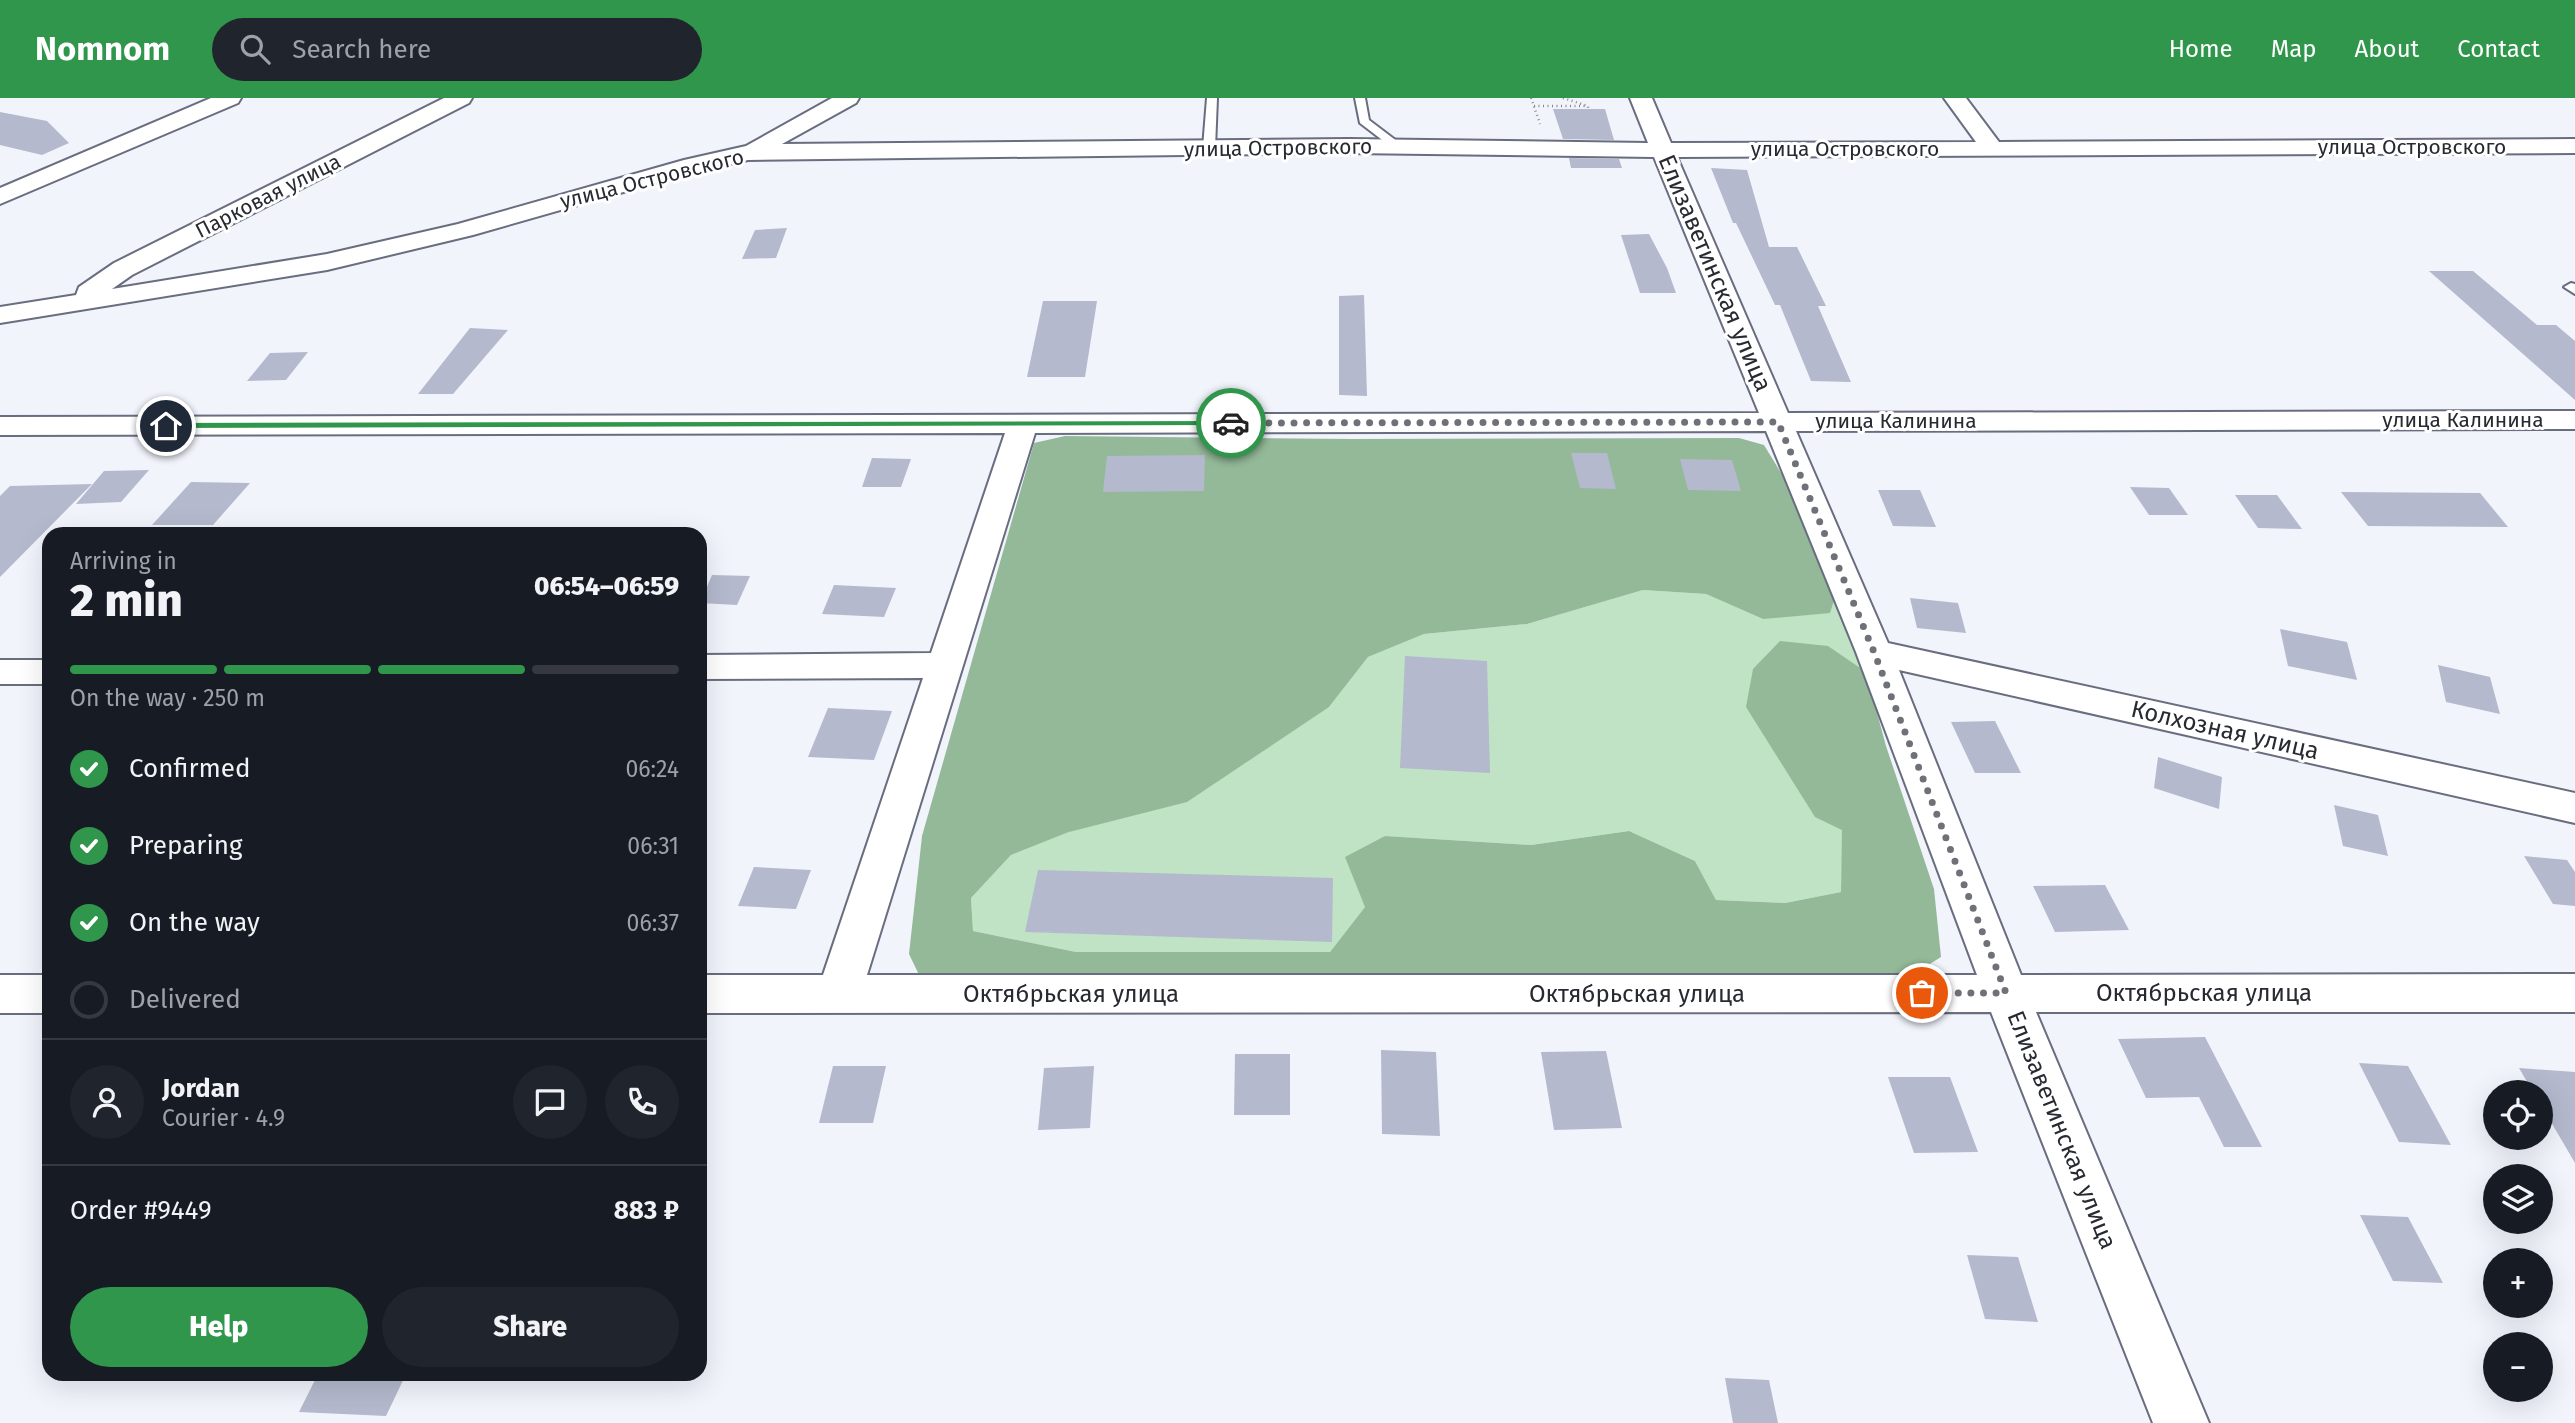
<!DOCTYPE html>
<html lang="en">
<head>
<meta charset="utf-8">
<style>
	:root { --surface:#171b24; --page:#20242c; --text:#f1f3f6; --muted:#9ea1a6; --line:#363941; --accent:#30964c }
	body { margin:0; font-family:"Fira Sans",sans-serif; background:var(--page); color:var(--text); height:100vh; display:flex; flex-direction:column; font-size:26px; white-space:nowrap }
	* { box-sizing:border-box; margin:0 }
	p { font-size:23px; color:var(--muted) }
	.icon { flex:none; width:38px; height:38px; fill:none; stroke:currentColor; stroke-width:2; stroke-linecap:round; stroke-linejoin:round }
	.map { position:relative; flex:1; overflow:hidden }
	.details { position:absolute; left:42px; top:429px; width:665px; height:854px; display:flex; flex-direction:column; background:var(--surface); border-radius:21px; box-shadow:0 7px 28px #0002 }
	.details>* { flex:none }
	.controls { position:absolute; left:2483px; top:982px; display:grid; gap:14px }
	.controls a { display:grid; place-items:center; width:70px; height:70px; border-radius:50%; background:var(--surface); box-shadow:0 7px 28px #0002; font-size:35px }
	.pin { position:absolute; display:grid; place-items:center; width:60px; height:60px; color:#fff; margin:-30px; border:4px solid #fff; border-radius:50%; box-shadow:0 2px 7px #0007 }
	.courier { position:absolute; display:grid; place-items:center; width:70px; height:70px; margin:-35px; border:5px solid #30964c; border-radius:50%; background:#fff; color:#222; box-shadow:0 2px 9px #0007 }
	.overview em { font-style:normal; font-weight:800 }
	.overview div { display:flex; flex-direction:column-reverse }
	.overview { display:flex; align-items:center; justify-content:space-between; height:119px; padding:0 28px }
	h1 { font-size:46px; font-weight:800; line-height:52px }
	.bar { display:grid; grid-template-columns:repeat(4,1fr); gap:10px 7px; align-content:center; height:84px; padding:0 28px }
	.bar i { height:9px; border-radius:5px; background:var(--line) }
	.bar .active { background:var(--accent) }
	.bar p { grid-column:span 4 }
	.line { display:flex; align-items:center; gap:18px; padding:0 28px; border-top:2px solid var(--line) }
	.line div { flex:1 }
	.round { display:grid; place-items:center; flex:none; width:74px; height:74px; border-radius:37px; background:var(--page) }
	ol { padding:0 28px; list-style:none }
	li { display:flex; align-items:center; gap:21px; height:77px }
	li p { margin-inline-start:auto }
	li .icon { padding:7px; border-radius:50%; background:var(--accent); color:#fff; stroke-width:4 }
	li:last-child { color:var(--muted) }
	li i { width:38px; height:38px; border:4px solid var(--line); border-radius:50% }
	.cta { display:flex; gap:14px; margin-top:auto; padding:14px 28px }
	.cta a { flex:1; height:80px; border-radius:42px; background:var(--accent); color:#fff; font-size:28px; font-weight:800; line-height:80px; text-align:center }
	.cta a+a { background:var(--page); color:var(--text) }
	header { display:flex; align-items:center; gap:42px; box-sizing:border-box; height:98px; padding:0 35px; background:var(--accent); color:#fff }
	header strong { font-size:33px }
	nav { display:flex; gap:38px; margin-inline-start:auto; font-size:24px }
	.search { width:490px; height:63px; background:var(--page); display:flex; align-items:center; gap:18px; box-sizing:border-box; padding:0 24px; border-radius:38px; color:var(--muted); font-size:26px }
	.map>svg:first-child { display:block }
	.green { fill:#bfe3c4 }
	.forest { fill:#93b998 }
	.building { fill:#b4b9cd }
	.lines { fill:none; stroke-linecap:round; stroke-linejoin:round }
	.lane-casing { stroke:#686d7f; stroke-width:4 }
	.street-casing { stroke:#686d7f; stroke-width:4 }
	.path { stroke:#85878e; stroke-width:2.5; stroke-dasharray:1 3.5; stroke-linecap:butt }
	.lane { fill:#fff; fill-rule:evenodd }
	.street { fill:#fff; fill-rule:evenodd }
	.route { fill:#30964c }
	.done { stroke:#6f7178; stroke-width:7; stroke-dasharray:0 12.6 }
	.labels { text-anchor:middle; stroke-width:6; stroke-linejoin:round; paint-order:stroke }
	.far-street-label { font-size:21px; fill:#282a31; stroke:#fff }
	.street-label { font-size:24px; fill:#282a31; stroke:#fff }
</style>
</head>
<body>
<header>
<strong>Nomnom</strong>
<div class="search"><svg class="icon" aria-label="search" viewBox="0 0 24 24"><circle cx="10" cy="10" r="6"/><path d="M15 15l6 6"/></svg>Search here</div>
<nav><a>Home</a><a>Map</a><a>About</a><a>Contact</a></nav>
</header>
<div class="map">
<svg width="2575" height="1325" viewBox="0 0 2575 1325">
	<rect width="100%" height="100%" fill="#f2f4fc"/>
	<path class="green" d="M 1643,492 L 1706,496 L 1763,521 L 1835,499 L 1866,574 L 1843,732 L 1841,794 L 1785,805 L 1716,802 L 1695,763 L 1629,733 L 1531,747 L 1384,738 L 1365,809 L 1330,854 L 1076,854 L 973,833 L 971,800 L 1011,757 L 1069,734 L 1329,609 L 1368,559 L 1424,536 L 1527,526 Z"/>
	<path class="forest" d="M 1065,338 L 1351,341 L 1739,340 L 1764,347 L 1786,383 L 1835,499 L 1830,515 L 1763,521 L 1706,496 L 1643,492 L 1527,526 L 1424,536 L 1368,559 L 1329,609 L 1187,704 L 1069,734 L 1011,757 L 971,800 L 973,833 L 1076,854 L 1330,854 L 1365,809 L 1345,759 L 1385,738 L 1531,747 L 1629,733 L 1695,763 L 1716,802 L 1785,805 L 1841,794 L 1842,732 L 1815,719 L 1746,609 L 1753,571 L 1780,543 L 1828,548 L 1866,574 L 1886,648 L 1934,791 L 1941,859 L 1904,882 L 921,881 L 909,856 L 922,738 L 1034,345 Z"/>
	<g class="building">
		<path d="M 1553,11 L 1605,11 L 1614,42 L 1563,41 Z"/>
		<path d="M 0,14 L 47,23 L 69,45 L 42,57 L 0,47 Z"/>
		<path d="M 1569,60 L 1619,61 L 1622,70 L 1571,70 Z"/>
		<path d="M 1711,70 L 1747,72 L 1769,149 L 1797,149 L 1826,208 L 1818,208 L 1851,284 L 1811,283 L 1780,207 L 1775,207 L 1736,125 L 1733,125 Z"/>
		<path d="M 787,130 L 776,160 L 742,161 L 755,132 Z"/>
		<path d="M 1649,136 L 1667,170 L 1676,195 L 1640,195 L 1621,137 Z"/>
		<path d="M 2429,173 L 2473,173 L 2537,227 L 2556,227 L 2575,243 L 2575,302 Z"/>
		<path d="M 1364,197 L 1367,298 L 1339,297 L 1339,198 Z"/>
		<path d="M 1043,203 L 1097,203 L 1085,279 L 1027,279 Z"/>
		<path d="M 470,230 L 508,232 L 453,296 L 418,296 Z"/>
		<path d="M 308,254 L 286,282 L 247,283 L 270,255 Z"/>
		<path d="M 1571,355 L 1607,355 L 1616,391 L 1580,390 Z"/>
		<path d="M 1205,357 L 1204,393 L 1103,394 L 1107,358 Z"/>
		<path d="M 872,360 L 911,361 L 901,389 L 862,389 Z"/>
		<path d="M 1680,361 L 1732,362 L 1741,393 L 1688,392 Z"/>
		<path d="M 149,372 L 121,404 L 76,406 L 104,373 Z"/>
		<path d="M 191,384 L 250,385 L 213,427 L 152,427 Z"/>
		<path d="M 92,386 L 0,479 L 0,398 L 10,388 Z"/>
		<path d="M 2130,389 L 2169,390 L 2188,417 L 2149,417 Z"/>
		<path d="M 1878,392 L 1920,392 L 1936,429 L 1893,428 Z"/>
		<path d="M 2341,394 L 2480,395 L 2508,429 L 2368,428 Z"/>
		<path d="M 2235,397 L 2277,397 L 2302,431 L 2258,430 Z"/>
		<path d="M 712,477 L 750,478 L 737,507 L 700,505 Z"/>
		<path d="M 834,487 L 896,490 L 884,519 L 822,516 Z"/>
		<path d="M 1910,500 L 1958,505 L 1966,535 L 1917,530 Z"/>
		<path d="M 2280,531 L 2347,544 L 2357,582 L 2288,568 Z"/>
		<path d="M 1405,558 L 1487,563 L 1490,675 L 1400,670 Z"/>
		<path d="M 2438,567 L 2490,579 L 2500,616 L 2446,604 Z"/>
		<path d="M 828,610 L 892,613 L 874,662 L 808,659 Z"/>
		<path d="M 1995,623 L 2021,675 L 1975,675 L 1951,624 Z"/>
		<path d="M 2158,659 L 2222,679 L 2219,711 L 2154,690 Z"/>
		<path d="M 2334,707 L 2378,717 L 2388,758 L 2343,748 Z"/>
		<path d="M 2524,758 L 2567,762 L 2575,774 L 2575,808 L 2553,806 Z"/>
		<path d="M 754,769 L 811,772 L 796,811 L 738,808 Z"/>
		<path d="M 1038,772 L 1333,780 L 1332,844 L 1025,834 Z"/>
		<path d="M 2105,787 L 2129,832 L 2055,834 L 2033,788 Z"/>
		<path d="M 2205,939 L 2262,1049 L 2224,1049 L 2199,999 L 2146,1000 L 2118,941 Z"/>
		<path d="M 1381,952 L 1436,954 L 1440,1038 L 1382,1036 Z"/>
		<path d="M 1606,953 L 1622,1030 L 1554,1032 L 1541,954 Z"/>
		<path d="M 1235,956 L 1290,956 L 1290,1017 L 1234,1017 Z"/>
		<path d="M 2359,965 L 2408,968 L 2451,1047 L 2399,1044 Z"/>
		<path d="M 833,968 L 886,968 L 873,1025 L 819,1025 Z"/>
		<path d="M 1094,968 L 1090,1030 L 1038,1032 L 1044,970 Z"/>
		<path d="M 2519,970 L 2575,974 L 2575,1065 L 2541,1007 L 2541,994 L 2533,994 Z"/>
		<path d="M 1888,979 L 1950,979 L 1978,1054 L 1914,1055 Z"/>
		<path d="M 2360,1117 L 2408,1119 L 2443,1185 L 2393,1183 Z"/>
		<path d="M 1967,1157 L 2018,1159 L 2038,1224 L 1985,1221 Z"/>
		<path d="M 318,1276 L 406,1276 L 386,1318 L 299,1314 Z"/>
		<path d="M 1725,1280 L 1769,1282 L 1778,1325 L 1733,1325 Z"/>
	</g>
	<g class="lines">
		<g class="lane-casing">
			<g id="lane">
				<path d="M 1207,0 L 1217,0 L 1215,50 L 1209,53 L 1203,50 Z"/>
				<path d="M 1355,0 L 1365,0 L 1369,22 L 1402,47 L 1402,51 L 1394,51 L 1360,25 Z"/>
				<path d="M 2571,185 L 2575,186 L 2575,196 L 2564,189 Z"/>
			</g>
		</g>
		<g class="street-casing">
			<g id="street">
				<path d="M 211,0 L 241,0 L 238,5 L 0,106 L 0,90 Z"/>
				<path d="M 444,0 L 472,0 L 469,5 L 132,177 L 112,191 L 327,156 L 458,126 L 684,62 L 746,48 L 832,0 L 859,0 L 856,5 L 782,46 L 1349,41 L 1648,45 L 1630,0 L 1652,0 L 1671,45 L 1976,44 L 1944,0 L 1966,0 L 1999,44 L 2575,41 L 2575,55 L 1677,59 L 1788,315 L 2575,313 L 2575,331 L 1796,333 L 1888,545 L 2575,695 L 2575,725 L 1899,572 L 2021,877 L 2575,876 L 2575,914 L 2036,914 L 2209,1325 L 2153,1325 L 1991,914 L 700,915 L 700,877 L 823,877 L 923,580 L 700,581 L 700,557 L 931,555 L 1005,335 L 0,337 L 0,319 L 1759,315 L 1654,59 L 1349,55 L 748,62 L 697,73 L 473,137 L 327,172 L 0,225 L 0,209 L 76,197 L 79,189 L 114,165 ZM 1766,333 L 1856,554 L 1977,877 L 867,877 L 1035,335 Z"/>
				<rect x="0" y="562" width="49" height="24"/>
				<rect x="0" y="877" width="49" height="38"/>
			</g>
		</g>
		<g class="path">
			<path d="M 1531,0 L 1540,26"/>
			<path d="M 1563,0 L 1588,8 L 1588,11"/>
			<path d="M 1534,8 L 1588,8"/>
		</g>
		<use href="#lane" class="lane"/>
		<use href="#street" class="street"/>
	</g>
	<path class="route" d="M 1231,323 L 1234,323 L 1234,327 L 166,330 L 161,328 L 166,325 Z"/>
	<g class="lines">
		<path class="done" d="M 1231,325 L 1778,324 L 1874,554 L 2006,895 L 1922,895"/>
	</g>
	<g class="labels">
		<g class="far-street-label">
			<text x="2412" y="56">улица Островского</text>
			<text transform="translate(1278 50) rotate(-1)" y="7">улица Островского</text>
			<text x="1845" y="58">улица Островского</text>
			<text transform="translate(652 81) rotate(-14)" y="7">улица Островского</text>
			<text transform="translate(268 98) rotate(-27)" y="7">Парковая улица</text>
			<text x="2463" y="329">улица Калинина</text>
			<text x="1896" y="330">улица Калинина</text>
		</g>
		<g class="street-label">
			<text transform="translate(1715 175) rotate(67)" y="8">Елизаветинская улица</text>
			<text transform="translate(2225 632) rotate(13)" y="8">Колхозная улица</text>
			<text x="2204" y="903">Октябрьская улица</text>
			<text x="1071" y="904">Октябрьская улица</text>
			<text x="1637" y="904">Октябрьская улица</text>
			<text transform="translate(2062 1032) rotate(68)" y="8">Елизаветинская улица</text>
		</g>
	</g>
</svg>
<div class="controls">
<a><svg class="icon" aria-label="locate" viewBox="0 0 24 24"><circle cx="12" cy="12" r="6"/><path d="M12 2v4M12 18v4M2 12h4M18 12h4"/></svg></a>
<a><svg class="icon" aria-label="layers" viewBox="0 0 24 24"><path d="M12 4l9 5-9 5-9-5zM3 14l9 5 9-5"/></svg></a>
<a>+</a>
<a>−</a>
</div>
<div class="pin" style="left:1922px;top:895px;background:#ea580c"><svg class="icon" aria-label="bag" viewBox="0 0 24 24"><path d="M5 8h14l-1 12H6zM9 8a3 3 0 0 1 6 0"/></svg></div>
<div class="pin" style="left:166px;top:328px;background:#1f2937"><svg class="icon" aria-label="home" viewBox="0 0 24 24"><path d="M3 11l9-7 9 7M6 9v11h12V9"/></svg></div>
<div class="courier" style="left:1231px;top:325px"><svg class="icon" aria-label="car" viewBox="0 0 24 24"><path d="M5 17H2v-5l4-1 3-4h7l3 4 3 1v5h-3M9 17h6M6 11h13"/><circle cx="7" cy="17" r="2"/><circle cx="17" cy="17" r="2"/></svg></div>
<section class="details">
<div class="overview"><div><h1>2 min</h1><p>Arriving in</p></div><em>06:54–06:59</em></div>
<div class="bar"><i class="active"></i><i class="active"></i><i class="active"></i><i></i><p>On the way · 250 m</p></div>
<ol>
<li><svg class="icon" aria-label="check" viewBox="0 0 24 24"><path d="M5 12l5 5 9-10"/></svg>Confirmed<p>06:24</p></li>
<li><svg class="icon" aria-label="check" viewBox="0 0 24 24"><path d="M5 12l5 5 9-10"/></svg>Preparing<p>06:31</p></li>
<li><svg class="icon" aria-label="check" viewBox="0 0 24 24"><path d="M5 12l5 5 9-10"/></svg>On the way<p>06:37</p></li>
<li><i></i>Delivered</li>
</ol>
<div class="line" style="height:126px"><a class="round"><svg class="icon" aria-label="person" viewBox="0 0 24 24"><circle cx="12" cy="8" r="4"/><path d="M4 21q1-7 8-7t8 7"/></svg></a><div><b>Jordan</b><p>Courier · 4.9</p></div><a class="round"><svg class="icon" aria-label="chat" viewBox="0 0 24 24"><path d="M4 5h16v11H9l-5 4z"/></svg></a><a class="round"><svg class="icon" aria-label="phone" viewBox="0 0 24 24"><path d="M5 4h4l2 5-3 2q2 4 5 5l2-3 5 2v4C11 20 4 13 5 4z"/></svg></a></div>
<div class="line" style="height:91px"><div>Order #9449</div><b>883 ₽</b></div>
<div class="cta"><a>Help</a><a>Share</a></div>
</section>
</div>
</body>
</html>
